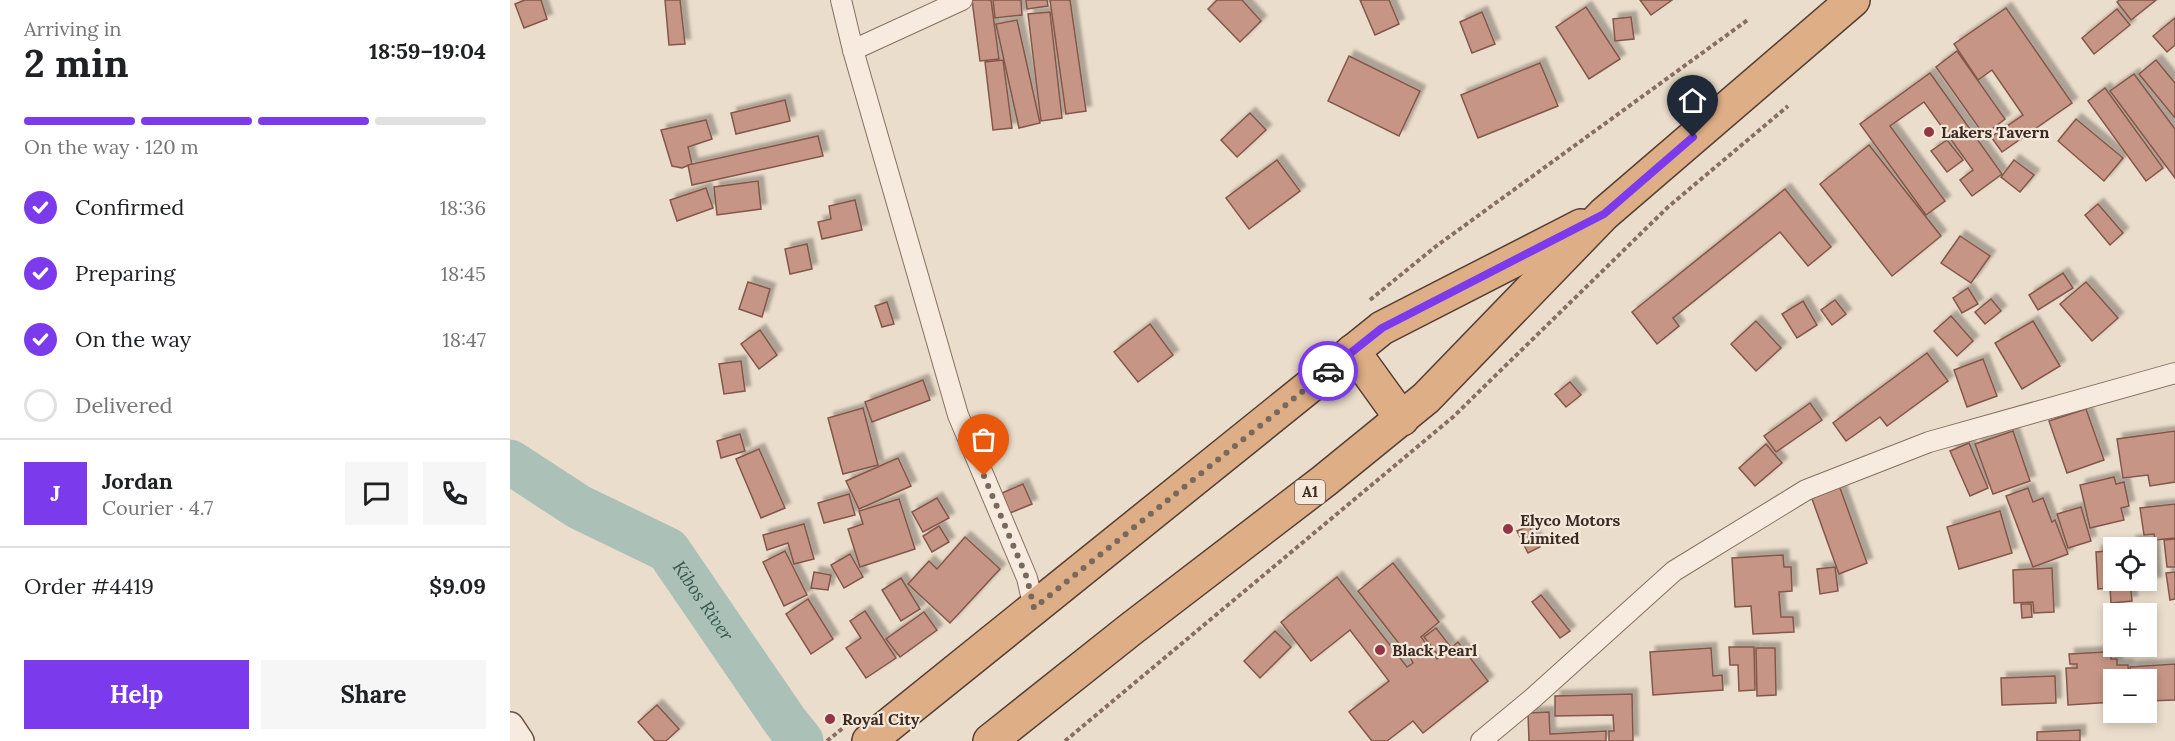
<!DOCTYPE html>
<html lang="en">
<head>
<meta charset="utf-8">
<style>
	:root { --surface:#fff; --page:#f6f6f6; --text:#202124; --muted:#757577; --line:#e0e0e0; --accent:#7c3aed }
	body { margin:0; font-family:Lora,serif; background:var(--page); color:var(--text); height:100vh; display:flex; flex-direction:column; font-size:22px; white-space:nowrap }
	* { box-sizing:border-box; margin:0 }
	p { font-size:20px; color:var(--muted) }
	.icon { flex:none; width:33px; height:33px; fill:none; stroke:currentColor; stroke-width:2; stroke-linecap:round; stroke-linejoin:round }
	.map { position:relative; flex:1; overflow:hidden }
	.details { display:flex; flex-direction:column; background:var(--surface); width:510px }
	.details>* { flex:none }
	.controls { position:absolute; left:1593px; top:537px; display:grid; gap:12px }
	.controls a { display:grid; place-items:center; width:54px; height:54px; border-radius:0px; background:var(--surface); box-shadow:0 3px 9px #0003; font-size:30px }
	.pin { position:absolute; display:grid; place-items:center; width:51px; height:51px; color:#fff; margin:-62px -26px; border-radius:50% 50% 50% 0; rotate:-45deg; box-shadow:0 0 6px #0007 }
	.pin .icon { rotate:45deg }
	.courier { position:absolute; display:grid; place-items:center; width:60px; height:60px; margin:-30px; border:4px solid #7c3aed; border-radius:50%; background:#fff; color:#222; box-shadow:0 2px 8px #0007 }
	.head em { font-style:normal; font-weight:700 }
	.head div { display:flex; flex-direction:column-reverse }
	.head { display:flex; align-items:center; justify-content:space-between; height:102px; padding:0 24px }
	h1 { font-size:39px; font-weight:700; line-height:45px }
	.bar { display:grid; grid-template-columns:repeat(4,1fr); gap:9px 6px; align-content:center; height:72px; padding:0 24px }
	.bar i { height:8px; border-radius:4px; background:var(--line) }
	.bar .current { background:var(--accent) }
	.bar p { grid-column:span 4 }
	.line { display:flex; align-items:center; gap:15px; padding:0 24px; border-top:2px solid var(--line) }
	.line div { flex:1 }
	.round { display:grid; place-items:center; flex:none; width:63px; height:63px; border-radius:0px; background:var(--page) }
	ol { padding:0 24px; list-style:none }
	li { display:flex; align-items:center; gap:18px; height:66px }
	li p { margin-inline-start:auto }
	li .icon { padding:6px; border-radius:50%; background:var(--accent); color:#fff; stroke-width:4 }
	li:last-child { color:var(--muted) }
	li i { width:33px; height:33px; border:3px solid var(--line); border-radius:50% }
	.cta { display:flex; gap:12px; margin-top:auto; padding:12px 24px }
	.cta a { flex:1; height:69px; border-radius:0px; background:var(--accent); color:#fff; font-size:24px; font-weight:700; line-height:69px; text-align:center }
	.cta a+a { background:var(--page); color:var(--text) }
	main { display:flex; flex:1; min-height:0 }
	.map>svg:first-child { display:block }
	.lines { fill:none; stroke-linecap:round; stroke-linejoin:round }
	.river { stroke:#abc0b7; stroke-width:45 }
	.building { fill:#c69585; stroke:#845749; stroke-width:1.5; filter:url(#shadow) }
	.minor-casing { stroke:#876f61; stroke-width:22 }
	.secondary-casing { stroke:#695043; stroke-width:30 }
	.trunk-casing { stroke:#553e34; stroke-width:36 }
	.path { stroke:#876f61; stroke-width:4; stroke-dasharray:4.5 3; stroke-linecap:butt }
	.minor { stroke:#f6ebde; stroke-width:20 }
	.secondary { stroke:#f6ebde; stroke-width:27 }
	.trunk { stroke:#deae86; stroke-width:33 }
	.done { stroke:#77695d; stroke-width:6; stroke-dasharray:0 10.8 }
	.route { stroke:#7c3aed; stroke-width:8 }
	.poi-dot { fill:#903645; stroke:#f3e8da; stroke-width:2 }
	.labels { text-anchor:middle; stroke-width:4.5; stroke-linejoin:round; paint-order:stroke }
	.shield { fill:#f3e8da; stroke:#716359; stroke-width:1.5 }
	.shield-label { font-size:15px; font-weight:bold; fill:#392a22 }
	.poi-label { font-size:16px; font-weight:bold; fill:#392a22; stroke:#f3e8da; text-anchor:start }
	.water-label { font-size:18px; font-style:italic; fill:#33574f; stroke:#f3e8da }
</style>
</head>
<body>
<main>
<section class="details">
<div class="head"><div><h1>2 min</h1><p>Arriving in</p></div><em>18:59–19:04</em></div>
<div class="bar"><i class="current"></i><i class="current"></i><i class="current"></i><i></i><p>On the way · 120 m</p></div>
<ol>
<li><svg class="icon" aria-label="check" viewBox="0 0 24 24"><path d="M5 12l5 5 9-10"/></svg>Confirmed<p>18:36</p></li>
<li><svg class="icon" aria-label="check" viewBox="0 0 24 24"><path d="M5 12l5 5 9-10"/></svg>Preparing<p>18:45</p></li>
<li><svg class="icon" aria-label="check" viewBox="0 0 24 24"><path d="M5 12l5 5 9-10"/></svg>On the way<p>18:47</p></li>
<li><i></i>Delivered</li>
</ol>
<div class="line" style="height:108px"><b class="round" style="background:var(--accent);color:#fff">J</b><div><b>Jordan</b><p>Courier · 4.7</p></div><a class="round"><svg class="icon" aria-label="chat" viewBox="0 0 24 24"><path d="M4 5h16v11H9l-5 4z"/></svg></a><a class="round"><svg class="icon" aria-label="phone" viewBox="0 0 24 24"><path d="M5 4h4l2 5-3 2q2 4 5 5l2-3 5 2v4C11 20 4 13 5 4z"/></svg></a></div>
<div class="line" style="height:78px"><div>Order #4419</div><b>$9.09</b></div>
<div class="cta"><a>Help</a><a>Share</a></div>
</section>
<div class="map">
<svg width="1665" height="741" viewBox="0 0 1665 741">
	<defs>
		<filter id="shadow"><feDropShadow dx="5.5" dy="-5.5" stdDeviation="1.5" flood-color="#0004"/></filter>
	</defs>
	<rect width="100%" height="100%" fill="#ebddcb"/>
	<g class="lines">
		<path class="river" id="s1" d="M 0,462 L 69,507 L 158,550 L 275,721 L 291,741"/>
	</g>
	<g class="building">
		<path d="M 15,0 L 31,0 L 37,19 L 14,28 L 5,4 Z"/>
		<path d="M 155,0 L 170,0 L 175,44 L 159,45 Z"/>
		<path d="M 462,0 L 481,0 L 489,59 L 470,61 Z"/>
		<path d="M 483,0 L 511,0 L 512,15 L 485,18 Z"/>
		<path d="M 516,0 L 537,0 L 538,6 L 517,9 Z"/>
		<path d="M 540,0 L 560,0 L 576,111 L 556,114 Z"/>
		<path d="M 707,0 L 732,0 L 751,21 L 730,42 L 698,9 Z"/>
		<path d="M 850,0 L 879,0 L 889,24 L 865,35 Z"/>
		<path d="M 1130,0 L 1162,0 L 1141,15 Z"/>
		<path d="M 1609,0 L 1646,0 L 1621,20 L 1607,2 Z"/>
		<path d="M 1076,7 L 1110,59 L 1079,79 L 1046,27 Z"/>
		<path d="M 1496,8 L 1562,103 L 1492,152 L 1481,137 L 1513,115 L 1482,70 L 1468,80 L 1444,44 Z"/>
		<path d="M 1607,9 L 1620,25 L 1584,54 L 1572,38 Z"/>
		<path d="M 540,12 L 552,118 L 531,121 L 518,14 Z"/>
		<path d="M 972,12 L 985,44 L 962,53 L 950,22 Z"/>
		<path d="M 1121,17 L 1124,39 L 1105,41 L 1103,19 Z"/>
		<path d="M 1665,18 L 1665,45 L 1657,52 L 1643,36 Z"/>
		<path d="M 507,20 L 530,123 L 509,128 L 486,24 Z"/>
		<path d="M 1447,51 L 1495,119 L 1474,135 L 1426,67 Z"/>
		<path d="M 839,56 L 910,91 L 889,136 L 818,101 Z"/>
		<path d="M 493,60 L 502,128 L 483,130 L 475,62 Z"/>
		<path d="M 1646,60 L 1665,83 L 1665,118 L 1629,74 Z"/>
		<path d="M 1030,63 L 1048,106 L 968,138 L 951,95 Z"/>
		<path d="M 1420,73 L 1492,174 L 1462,196 L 1450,180 L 1463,170 L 1414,102 L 1380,126 L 1435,201 L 1416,215 L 1350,124 Z"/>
		<path d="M 1624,74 L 1665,129 L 1665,178 L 1600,91 Z"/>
		<path d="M 1595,88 L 1653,168 L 1636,181 L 1578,101 Z"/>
		<path d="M 275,100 L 280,121 L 226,134 L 221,113 Z"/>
		<path d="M 740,113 L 756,130 L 727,157 L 711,140 Z"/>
		<path d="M 1566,119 L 1613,158 L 1594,181 L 1548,141 Z"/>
		<path d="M 196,120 L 202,139 L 178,147 L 182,164 L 172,168 L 162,166 L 151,130 Z"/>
		<path d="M 308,136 L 313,156 L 182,185 L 178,165 Z"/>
		<path d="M 1437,140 L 1453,160 L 1437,172 L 1421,151 Z"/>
		<path d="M 1359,145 L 1431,236 L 1382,276 L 1310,184 Z"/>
		<path d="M 767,160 L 790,191 L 739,229 L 716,198 Z"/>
		<path d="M 1504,160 L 1524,175 L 1510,192 L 1491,177 Z"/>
		<path d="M 248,181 L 251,209 L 207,215 L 204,187 Z"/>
		<path d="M 196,188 L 203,208 L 167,221 L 160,200 Z"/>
		<path d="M 1275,189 L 1321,247 L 1298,266 L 1270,232 L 1163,318 L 1169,326 L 1147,344 L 1122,312 Z"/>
		<path d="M 345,200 L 352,230 L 312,239 L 308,222 L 321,219 L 319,206 Z"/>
		<path d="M 1588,204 L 1613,233 L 1600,245 L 1575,215 Z"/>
		<path d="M 1450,236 L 1480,256 L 1461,283 L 1431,263 Z"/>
		<path d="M 297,244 L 302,269 L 280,274 L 275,249 Z"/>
		<path d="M 1553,273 L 1563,288 L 1528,310 L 1519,295 Z"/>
		<path d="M 238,282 L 260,289 L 252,317 L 229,309 Z"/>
		<path d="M 1576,282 L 1608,318 L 1582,341 L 1550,304 Z"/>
		<path d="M 1458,288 L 1468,304 L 1452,313 L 1443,298 Z"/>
		<path d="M 1481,299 L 1491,311 L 1475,324 L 1465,312 Z"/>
		<path d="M 1325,300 L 1336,314 L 1322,325 L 1311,310 Z"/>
		<path d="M 1293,301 L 1307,325 L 1287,338 L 1272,314 Z"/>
		<path d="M 377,302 L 384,324 L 372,327 L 365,306 Z"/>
		<path d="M 1441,316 L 1463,341 L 1447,356 L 1424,331 Z"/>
		<path d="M 1246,321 L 1271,348 L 1246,371 L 1221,344 Z"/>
		<path d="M 1523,321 L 1550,366 L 1512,389 L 1485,343 Z"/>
		<path d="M 640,324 L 663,355 L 628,382 L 604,352 Z"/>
		<path d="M 250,330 L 267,355 L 249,369 L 231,344 Z"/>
		<path d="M 1417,353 L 1438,381 L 1377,426 L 1370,417 L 1336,441 L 1323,423 Z"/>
		<path d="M 1473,359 L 1487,396 L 1457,407 L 1444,370 Z"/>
		<path d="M 231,361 L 235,391 L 214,394 L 209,364 Z"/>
		<path d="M 413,380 L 420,400 L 362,422 L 355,402 Z"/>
		<path d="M 1060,382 L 1071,395 L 1056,407 L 1045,394 Z"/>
		<path d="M 1300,403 L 1312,420 L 1266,452 L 1254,436 Z"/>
		<path d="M 353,408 L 368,465 L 333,474 L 318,418 Z"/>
		<path d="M 1576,409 L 1594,460 L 1557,473 L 1539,421 Z"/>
		<path d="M 1503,431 L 1520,481 L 1483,494 L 1465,444 Z"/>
		<path d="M 1665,431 L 1665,482 L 1640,486 L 1638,475 L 1613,478 L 1607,439 Z"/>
		<path d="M 230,434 L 235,451 L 211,458 L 207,441 Z"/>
		<path d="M 1459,443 L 1478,488 L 1460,496 L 1440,451 Z"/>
		<path d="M 1256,444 L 1272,463 L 1245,486 L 1229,468 Z"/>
		<path d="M 249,449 L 275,508 L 251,518 L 226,459 Z"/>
		<path d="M 388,458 L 401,486 L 349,509 L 336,481 Z"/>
		<path d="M 1325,474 L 1357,563 L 1329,574 L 1297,485 Z"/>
		<path d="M 1604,477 L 1606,484 L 1614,482 L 1619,506 L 1611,508 L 1614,520 L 1580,528 L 1570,485 Z"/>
		<path d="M 513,484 L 522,504 L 500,513 L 492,493 Z"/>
		<path d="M 1518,488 L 1523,502 L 1533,498 L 1542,522 L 1545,520 L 1558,554 L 1523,567 L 1496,496 Z"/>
		<path d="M 339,494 L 345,515 L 314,523 L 308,503 Z"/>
		<path d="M 427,498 L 439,518 L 413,532 L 402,512 Z"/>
		<path d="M 389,499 L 405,549 L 350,567 L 338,529 L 353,524 L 349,511 Z"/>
		<path d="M 1665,504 L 1665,538 L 1645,540 L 1644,534 L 1634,535 L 1630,508 Z"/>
		<path d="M 1571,507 L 1581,541 L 1558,548 L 1547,514 Z"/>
		<path d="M 1490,511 L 1502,553 L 1449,569 L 1437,527 Z"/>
		<path d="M 294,524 L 304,559 L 284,564 L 278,543 L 257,550 L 253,535 Z"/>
		<path d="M 429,526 L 439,542 L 422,552 L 413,536 Z"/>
		<path d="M 1019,526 L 1030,547 L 1018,553 L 1007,531 Z"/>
		<path d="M 455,537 L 490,569 L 440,623 L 398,584 L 419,561 L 427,569 Z"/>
		<path d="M 1665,539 L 1665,567 L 1657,567 L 1654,540 Z"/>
		<path d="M 1643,540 L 1646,582 L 1624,584 L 1624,580 L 1636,580 L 1636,548 L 1621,548 L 1621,541 Z"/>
		<path d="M 1618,546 L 1618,548 L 1604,548 L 1604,580 L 1620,580 L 1622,601 L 1601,603 L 1600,588 L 1588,589 L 1586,552 L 1597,551 L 1597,547 Z"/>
		<path d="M 275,551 L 297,595 L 274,606 L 253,562 Z"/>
		<path d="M 340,554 L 353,577 L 334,588 L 321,565 Z"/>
		<path d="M 1273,555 L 1274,567 L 1281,567 L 1282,591 L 1269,592 L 1271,617 L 1283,617 L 1284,632 L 1243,634 L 1241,606 L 1225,607 L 1222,558 Z"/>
		<path d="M 883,563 L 929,622 L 911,637 L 927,659 L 948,642 L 978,681 L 913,733 L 903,721 L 877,741 L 862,741 L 839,712 L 879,681 L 840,630 L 801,661 L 771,622 L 827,577 L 897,667 L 903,663 L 901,659 L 848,591 Z"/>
		<path d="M 1325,567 L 1328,591 L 1310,594 L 1307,569 Z"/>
		<path d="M 1542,568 L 1544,612 L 1524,613 L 1523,602 L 1504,603 L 1503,570 Z"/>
		<path d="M 304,572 L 321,575 L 318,590 L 301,588 Z"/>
		<path d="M 1665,572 L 1665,599 L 1660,600 L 1656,573 Z"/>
		<path d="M 391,578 L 410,609 L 391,621 L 372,590 Z"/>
		<path d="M 1031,595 L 1060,631 L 1050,638 L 1022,602 Z"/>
		<path d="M 298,599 L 323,639 L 301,654 L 276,614 Z"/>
		<path d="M 1511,604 L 1521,604 L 1522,617 L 1512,618 Z"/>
		<path d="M 355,611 L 386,658 L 356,678 L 336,648 L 351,638 L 340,621 Z"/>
		<path d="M 414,612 L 427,630 L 390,657 L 376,639 Z"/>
		<path d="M 926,628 L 940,646 L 928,655 L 914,637 Z"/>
		<path d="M 765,631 L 781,647 L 750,678 L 734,661 Z"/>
		<path d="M 1219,647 L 1244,647 L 1245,690 L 1229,691 L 1228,665 L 1220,665 Z"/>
		<path d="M 1201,648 L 1203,676 L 1212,675 L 1213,690 L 1143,695 L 1140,652 Z"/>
		<path d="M 1246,648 L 1265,648 L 1266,695 L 1247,696 Z"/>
		<path d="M 1595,652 L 1595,655 L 1601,654 L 1601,659 L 1607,659 L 1607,665 L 1618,665 L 1619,680 L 1604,680 L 1604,702 L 1558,705 L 1556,668 L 1567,668 L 1567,664 L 1560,664 L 1559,654 Z"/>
		<path d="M 1665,664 L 1665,700 L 1636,701 L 1636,680 L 1621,680 L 1620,667 Z"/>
		<path d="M 1545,676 L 1546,703 L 1492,705 L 1491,678 Z"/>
		<path d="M 1122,694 L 1123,741 L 1099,741 L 1099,731 L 1104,731 L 1103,715 L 1045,716 L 1045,696 Z"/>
		<path d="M 147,705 L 169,729 L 156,741 L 145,741 L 128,722 Z"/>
		<path d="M 1039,712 L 1040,734 L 1096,731 L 1096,741 L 1019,741 L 1018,713 Z"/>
		<path d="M 1570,730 L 1570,741 L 1527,741 L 1527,732 Z"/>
	</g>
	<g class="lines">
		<g class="minor-casing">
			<g id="minor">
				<path d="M 331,0 L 343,50 L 448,415 L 517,578 L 524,608"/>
				<path d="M 343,50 L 452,0"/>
				<path d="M 971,741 L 1023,698 L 1164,571 L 1296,490 L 1419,442 L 1665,373"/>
			</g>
		</g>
		<g class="secondary-casing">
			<path id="secondary" d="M 0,726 L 10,741"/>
		</g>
		<g class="trunk-casing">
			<g id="trunk">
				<path d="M 843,351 L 892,419"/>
				<path d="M 359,741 L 872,328 L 1071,226"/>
				<path d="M 480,741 L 621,629 L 814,481 L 916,398 L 1094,214 L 1343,0"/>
			</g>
		</g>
		<g class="path">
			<path d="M 860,300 L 925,247 L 1239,19"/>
			<path d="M 317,741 L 333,728"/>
			<path d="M 555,741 L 943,417 L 1158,207 L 1278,106"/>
		</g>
		<use href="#minor" class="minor"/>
		<use href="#secondary" class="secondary"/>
		<use href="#trunk" class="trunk"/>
	</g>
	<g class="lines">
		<path class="done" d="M 474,476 L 517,578 L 524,608 L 818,371"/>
		<path class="route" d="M 818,371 L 872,328 L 1094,214 L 1183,137"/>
	</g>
	<g class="poi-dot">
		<circle cx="1419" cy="132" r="6"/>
		<circle cx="998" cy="529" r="6"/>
		<circle cx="870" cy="650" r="6"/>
		<circle cx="320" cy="719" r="6"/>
	</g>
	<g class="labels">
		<rect class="shield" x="785" y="480" width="30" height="24" rx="4.5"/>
		<g class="shield-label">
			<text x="800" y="497">A1</text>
		</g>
		<g class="poi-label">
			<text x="1431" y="138">Lakers Tavern</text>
			<text x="1010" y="526">Elyco Motors<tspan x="1010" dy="18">Limited</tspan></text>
			<text x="882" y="656">Black Pearl</text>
			<text x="332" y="725">Royal City</text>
		</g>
		<g class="water-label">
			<text dy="6" stroke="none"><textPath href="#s1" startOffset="243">Kibos River</textPath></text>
		</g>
	</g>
</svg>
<div class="controls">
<a><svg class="icon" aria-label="locate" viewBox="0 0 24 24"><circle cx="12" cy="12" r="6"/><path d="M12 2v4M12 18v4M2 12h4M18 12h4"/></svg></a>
<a>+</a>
<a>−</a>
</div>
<div class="pin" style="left:474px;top:476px;background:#ea580c"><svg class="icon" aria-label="bag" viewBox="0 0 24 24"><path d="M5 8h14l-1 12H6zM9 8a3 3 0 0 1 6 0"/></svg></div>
<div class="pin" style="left:1183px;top:137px;background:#1f2937"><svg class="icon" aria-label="home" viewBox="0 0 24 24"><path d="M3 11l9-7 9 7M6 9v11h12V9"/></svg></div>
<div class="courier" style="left:818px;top:371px"><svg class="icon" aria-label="car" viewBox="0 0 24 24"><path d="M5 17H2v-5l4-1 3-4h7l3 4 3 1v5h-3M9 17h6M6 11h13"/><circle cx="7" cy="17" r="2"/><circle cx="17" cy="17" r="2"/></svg></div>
</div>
</main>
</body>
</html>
